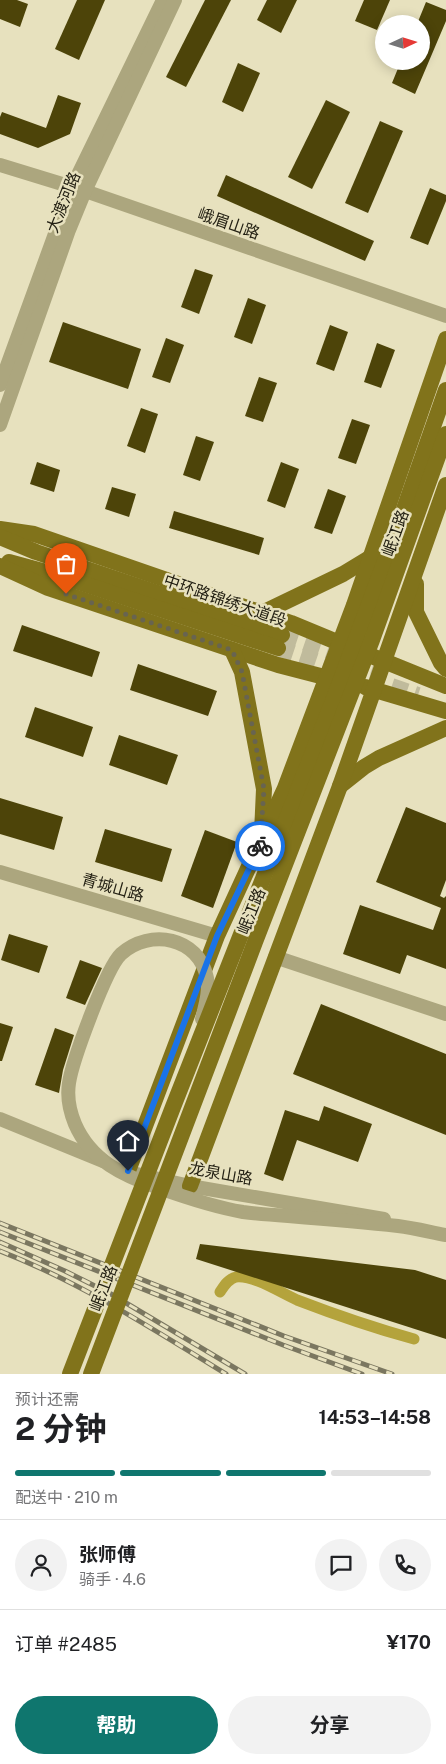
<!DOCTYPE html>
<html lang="zh">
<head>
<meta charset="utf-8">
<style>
	:root { --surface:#fff; --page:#f2f2f2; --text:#202124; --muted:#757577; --line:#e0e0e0; --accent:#0f766e }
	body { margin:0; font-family:"Public Sans","Noto Sans SC",sans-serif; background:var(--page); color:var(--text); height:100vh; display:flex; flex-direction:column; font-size:19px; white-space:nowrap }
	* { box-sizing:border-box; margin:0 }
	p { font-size:16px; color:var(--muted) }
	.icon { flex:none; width:28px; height:28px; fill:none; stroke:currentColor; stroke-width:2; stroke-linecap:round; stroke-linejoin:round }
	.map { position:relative; height:1374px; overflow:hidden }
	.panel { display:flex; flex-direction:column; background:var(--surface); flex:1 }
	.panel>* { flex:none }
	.needle { width:32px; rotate:86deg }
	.buttons { position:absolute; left:375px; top:15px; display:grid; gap:10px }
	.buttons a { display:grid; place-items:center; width:55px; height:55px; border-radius:50%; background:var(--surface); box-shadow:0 2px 12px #0003; font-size:25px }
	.pin { position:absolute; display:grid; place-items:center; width:42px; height:42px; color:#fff; margin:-51px -21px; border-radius:50% 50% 50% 0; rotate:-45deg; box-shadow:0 0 5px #0007 }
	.pin .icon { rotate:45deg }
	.courier { position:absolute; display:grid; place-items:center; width:50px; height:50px; margin:-25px; border:4px solid #1a73e8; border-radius:50%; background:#fff; color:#222; box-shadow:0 1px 6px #0007 }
	.head em { font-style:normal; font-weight:700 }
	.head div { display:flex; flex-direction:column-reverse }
	.head { display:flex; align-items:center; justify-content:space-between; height:85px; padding:0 15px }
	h1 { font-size:32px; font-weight:700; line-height:38px }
	.bar { display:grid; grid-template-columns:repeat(4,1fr); gap:8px 5px; align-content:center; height:60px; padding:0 15px }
	.bar i { height:6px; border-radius:4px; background:var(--line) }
	.bar .current { background:var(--accent) }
	.bar p { grid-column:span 4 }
	.line { display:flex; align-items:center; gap:12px; padding:0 15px; border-top:1px solid var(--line) }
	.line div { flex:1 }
	.round { display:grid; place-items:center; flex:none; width:52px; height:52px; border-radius:26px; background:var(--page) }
	.primary-button { display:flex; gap:10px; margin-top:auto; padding:10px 15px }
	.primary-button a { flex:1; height:58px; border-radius:30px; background:var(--accent); color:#fff; font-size:20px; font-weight:700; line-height:58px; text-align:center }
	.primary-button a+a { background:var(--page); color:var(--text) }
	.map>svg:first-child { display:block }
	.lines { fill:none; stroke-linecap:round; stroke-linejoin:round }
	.canal { stroke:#b4a33c; stroke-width:11 }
	.building { fill:#4d4409 }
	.major-tunnel { stroke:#c0bb9c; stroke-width:16; stroke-dasharray:16 8; stroke-linecap:butt }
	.minor { stroke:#aca67e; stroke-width:14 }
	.major { stroke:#81731b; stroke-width:16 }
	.rail-casing { stroke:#7b7760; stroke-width:5 }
	.rail { stroke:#e7e1be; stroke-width:3; stroke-dasharray:9; stroke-linecap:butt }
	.minor-bridge { stroke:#aca67e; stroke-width:14 }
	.major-bridge { stroke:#81731b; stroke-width:16 }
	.done { stroke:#686450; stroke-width:5; stroke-dasharray:0 9 }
	.route { stroke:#1a73e8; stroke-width:6 }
	.labels { text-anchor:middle; stroke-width:5; stroke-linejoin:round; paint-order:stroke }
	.street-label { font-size:16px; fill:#242114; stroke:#e7e1be }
</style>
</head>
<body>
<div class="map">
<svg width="446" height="1374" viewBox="0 0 446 1374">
	<rect width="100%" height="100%" fill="#e7e1be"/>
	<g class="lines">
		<path class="canal" d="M 220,1292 C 224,1286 228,1279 236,1277 C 254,1275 281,1293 297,1300 C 336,1315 374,1328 414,1339"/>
	</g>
	<g class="building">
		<path d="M 0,0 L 17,0 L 28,4 L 20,27 L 0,19 Z"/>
		<path d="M 77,0 L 105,0 L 79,60 L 55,49 Z"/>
		<path d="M 205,0 L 231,0 L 186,87 L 166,77 Z"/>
		<path d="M 267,0 L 297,0 L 281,33 L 257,20 Z"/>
		<path d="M 364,0 L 390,0 L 377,30 L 355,21 Z"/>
		<path d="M 426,2 L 446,10 L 446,21 L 415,94 L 392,83 L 401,61 L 421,61 L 421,24 L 417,24 Z"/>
		<path d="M 238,63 L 260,73 L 243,112 L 222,102 Z"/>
		<path d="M 58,95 L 81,103 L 70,134 L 38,148 L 0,134 L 0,117 L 2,112 L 46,128 Z"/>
		<path d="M 326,100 L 350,112 L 312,189 L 288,177 Z"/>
		<path d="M 380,121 L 403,131 L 368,213 L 345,203 Z"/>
		<path d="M 226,175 L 374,241 L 365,261 L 217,196 Z"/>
		<path d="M 430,188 L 446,195 L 446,201 L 428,245 L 410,238 Z"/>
		<path d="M 195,269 L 213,275 L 199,314 L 181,307 Z"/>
		<path d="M 248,298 L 266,305 L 252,344 L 234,337 Z"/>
		<path d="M 63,322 L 141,349 L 128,389 L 49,362 Z"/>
		<path d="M 330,325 L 348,332 L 334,371 L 316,364 Z"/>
		<path d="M 166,338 L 184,345 L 170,383 L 152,377 Z"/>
		<path d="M 377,343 L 395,350 L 381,388 L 364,382 Z"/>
		<path d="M 259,377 L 277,383 L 263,422 L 245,416 Z"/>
		<path d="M 141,408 L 158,414 L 145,453 L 127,446 Z"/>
		<path d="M 352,419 L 370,425 L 356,464 L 338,458 Z"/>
		<path d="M 196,436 L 214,442 L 200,481 L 183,475 Z"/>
		<path d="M 37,462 L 60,470 L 54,492 L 30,484 Z"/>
		<path d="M 281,462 L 299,469 L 285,508 L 267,501 Z"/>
		<path d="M 112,487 L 136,494 L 129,517 L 105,509 Z"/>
		<path d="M 328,489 L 346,496 L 332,534 L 314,528 Z"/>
		<path d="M 174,511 L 264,538 L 259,555 L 169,528 Z"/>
		<path d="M 22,625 L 100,652 L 92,677 L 13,651 Z"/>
		<path d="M 138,664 L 217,691 L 208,716 L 130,690 Z"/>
		<path d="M 35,707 L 93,727 L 83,757 L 25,737 Z"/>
		<path d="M 119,735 L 178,755 L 167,785 L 109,765 Z"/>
		<path d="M 0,798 L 63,817 L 54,850 L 0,834 Z"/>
		<path d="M 406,807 L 446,823 L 446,880 L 440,896 L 444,898 L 446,896 L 446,969 L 407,955 L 400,974 L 343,954 L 360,905 L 433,930 L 441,908 L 376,882 Z"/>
		<path d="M 105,829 L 172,849 L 162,882 L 95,862 Z"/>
		<path d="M 205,830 L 237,842 L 213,908 L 181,896 Z"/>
		<path d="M 9,934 L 48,946 L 39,973 L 1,960 Z"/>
		<path d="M 80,960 L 102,968 L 85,1005 L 66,998 Z"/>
		<path d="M 321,1004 L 446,1054 L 446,1135 L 293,1074 Z"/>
		<path d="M 0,1023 L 13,1027 L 2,1061 L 0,1061 Z"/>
		<path d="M 55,1028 L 74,1035 L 63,1070 L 59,1093 L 35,1085 Z"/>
		<path d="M 324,1106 L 372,1124 L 358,1162 L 297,1140 L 283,1181 L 264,1174 L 285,1110 L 319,1121 Z"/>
		<path d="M 200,1244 L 415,1270 L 446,1280 L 446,1339 L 196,1259 Z"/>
	</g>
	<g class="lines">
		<g class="major-tunnel">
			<path d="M 282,635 L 394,673"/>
			<path d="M 278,648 L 418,695"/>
		</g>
		<g class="minor">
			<path d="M 0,165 L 85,191 L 446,316"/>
			<path d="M 0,385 L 72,187 L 163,0"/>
			<path d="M 0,425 L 69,230 L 85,191 L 175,0"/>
			<path d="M 0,872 L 217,936"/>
			<path d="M 275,957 L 446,1014"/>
			<path d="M 0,1119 L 103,1161"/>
			<path d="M 137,1174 L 190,1186 L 384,1219"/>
		</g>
		<g class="major">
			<path d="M 0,529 L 34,534 L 291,623 L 349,647"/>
			<path d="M 0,537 L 36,552 L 282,635"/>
			<path d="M 9,562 L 57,575 L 278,648"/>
			<path d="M 0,566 L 48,588 L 278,665 L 336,680"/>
			<path d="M 416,584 L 416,612 L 441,663 L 446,669"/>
			<path d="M 262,613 L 343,574 L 371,557"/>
			<path d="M 232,650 L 242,672 L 264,789 L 262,833"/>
			<path d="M 374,657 L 446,686"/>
			<path d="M 365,687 L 446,711"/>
			<path d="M 340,786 L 364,767 L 379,758 L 446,728"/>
			<path d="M 128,1171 L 217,936 L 285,788 L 354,605 L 446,339"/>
			<path d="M 190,1186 L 340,786 L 446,485"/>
		</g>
		<g class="rail-casing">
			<g id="rail">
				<path d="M 0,1223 L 284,1336 L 392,1374"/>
				<path d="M 0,1232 L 283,1345 L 362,1374"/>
				<path d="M 0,1242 L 65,1271 L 111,1294 L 245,1374"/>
				<path d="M 0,1251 C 80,1282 153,1329 226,1374"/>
			</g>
		</g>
		<use href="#rail" class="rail"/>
		<path class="minor-bridge" d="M 202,1019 C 205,1006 210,991 207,978 C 199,937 150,928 121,954 C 106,968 72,1062 69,1083 C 67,1096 70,1112 75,1124 C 91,1161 124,1176 159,1188 C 187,1198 214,1207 243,1212 C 258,1214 273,1215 288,1216 C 325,1219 361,1222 398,1226 C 414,1228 430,1232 446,1235"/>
		<g class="major-bridge">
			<path d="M 70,1374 L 173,1107 L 333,701 L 398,526 L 446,390"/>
			<path d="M 91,1374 L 255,942 L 372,640 L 446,434"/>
		</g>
	</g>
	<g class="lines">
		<path class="done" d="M 66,594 L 232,650 L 242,672 L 264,789 L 260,846"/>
		<path class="route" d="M 128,1171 L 217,936 L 260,846"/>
	</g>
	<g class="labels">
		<g class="street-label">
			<text transform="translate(63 202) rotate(-68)" y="6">大渡河路</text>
			<text transform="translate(229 223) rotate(19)" y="6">峨眉山路</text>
			<text transform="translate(395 533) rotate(-70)" y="6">岷江路</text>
			<text transform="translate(225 600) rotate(19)" y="6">中环路锦绣大道段</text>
			<text transform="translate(113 887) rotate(16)" y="6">青城山路</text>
			<text transform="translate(251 911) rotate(-68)" y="6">岷江路</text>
			<text transform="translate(221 1173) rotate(10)" y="6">龙泉山路</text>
			<text transform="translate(103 1288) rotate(-69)" y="6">岷江路</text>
		</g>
	</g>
</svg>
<div class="buttons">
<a><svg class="needle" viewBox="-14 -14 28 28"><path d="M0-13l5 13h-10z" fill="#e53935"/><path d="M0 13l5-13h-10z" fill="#757577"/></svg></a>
</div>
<div class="pin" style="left:66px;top:594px;background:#ea580c"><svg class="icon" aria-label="bag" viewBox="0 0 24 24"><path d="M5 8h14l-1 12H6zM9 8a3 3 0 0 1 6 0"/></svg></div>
<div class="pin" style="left:128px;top:1171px;background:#1f2937"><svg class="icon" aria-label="home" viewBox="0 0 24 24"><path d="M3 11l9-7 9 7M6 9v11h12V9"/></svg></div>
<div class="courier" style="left:260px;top:846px"><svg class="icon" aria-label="bike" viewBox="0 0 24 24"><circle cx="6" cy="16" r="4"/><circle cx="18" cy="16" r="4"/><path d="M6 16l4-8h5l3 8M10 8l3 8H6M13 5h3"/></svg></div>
</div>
<section class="panel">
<div class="head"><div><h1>2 分钟</h1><p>预计还需</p></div><em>14:53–14:58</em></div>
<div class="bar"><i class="current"></i><i class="current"></i><i class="current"></i><i></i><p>配送中 · 210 m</p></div>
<div class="line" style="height:90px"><a class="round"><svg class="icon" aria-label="person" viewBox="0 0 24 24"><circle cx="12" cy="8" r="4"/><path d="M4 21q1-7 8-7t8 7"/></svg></a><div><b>张师傅</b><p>骑手 · 4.6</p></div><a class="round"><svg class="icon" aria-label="chat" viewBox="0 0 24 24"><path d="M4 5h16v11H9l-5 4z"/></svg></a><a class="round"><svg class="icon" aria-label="phone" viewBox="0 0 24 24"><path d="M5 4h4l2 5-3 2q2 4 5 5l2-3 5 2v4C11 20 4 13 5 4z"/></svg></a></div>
<div class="line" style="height:65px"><div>订单 #2485</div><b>¥170</b></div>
<div class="primary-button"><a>帮助</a><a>分享</a></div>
</section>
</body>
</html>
